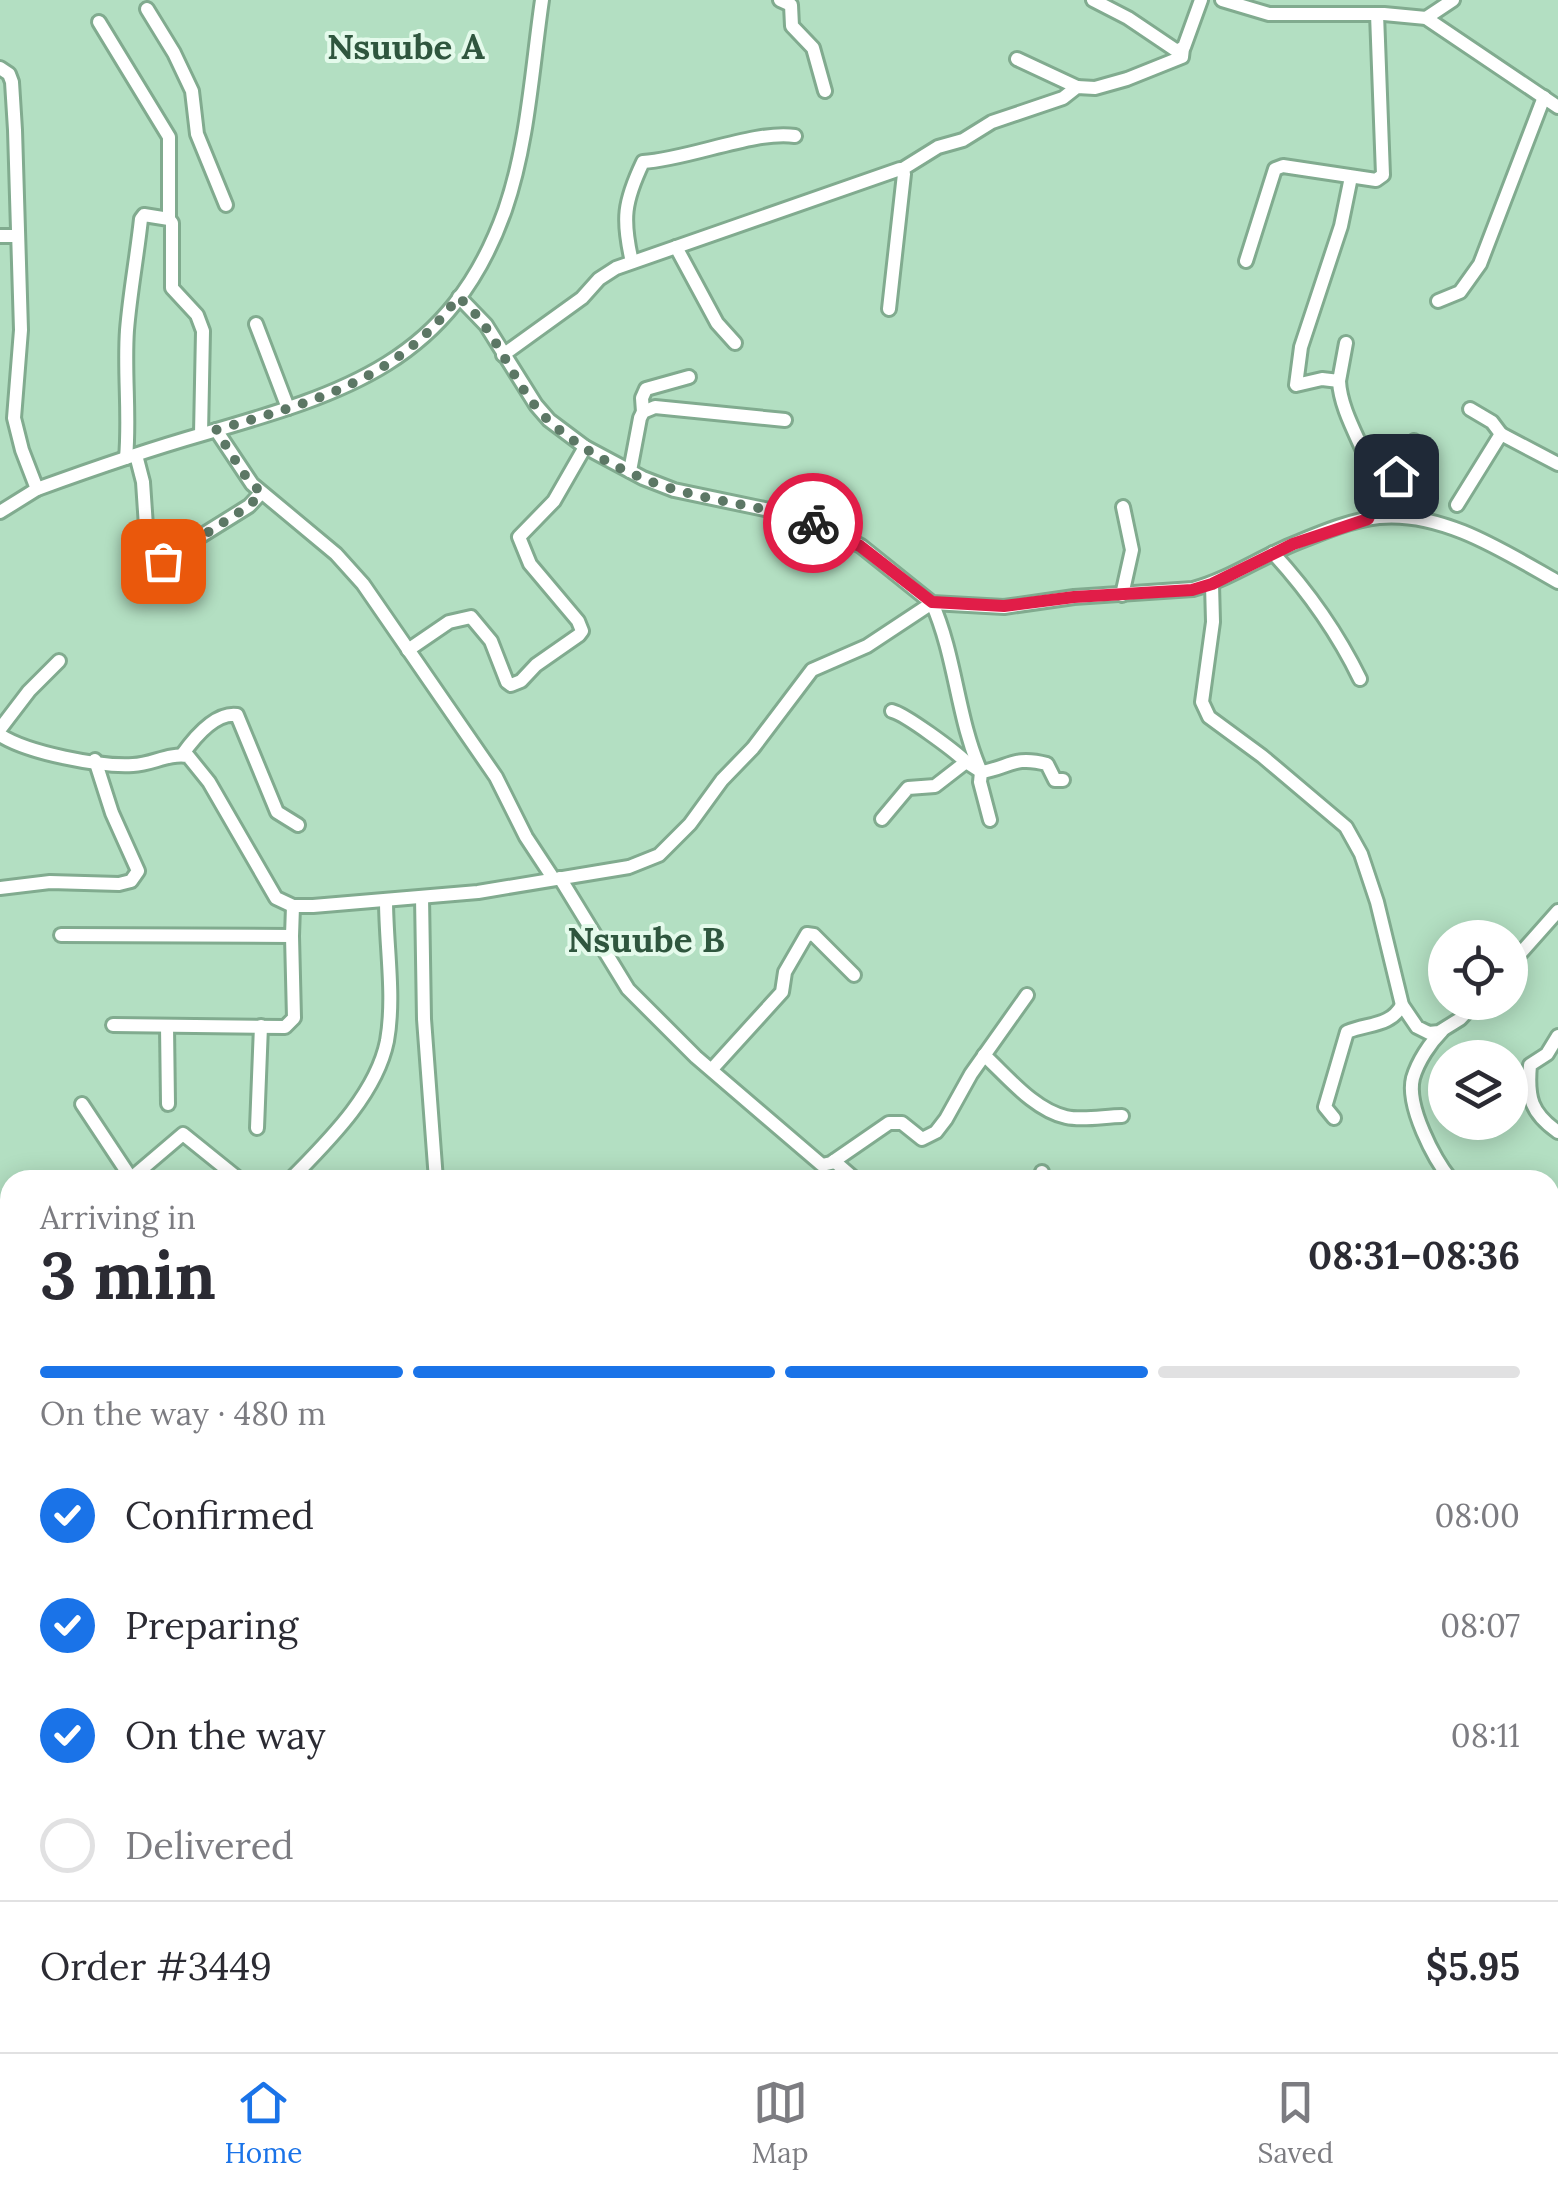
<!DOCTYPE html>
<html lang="en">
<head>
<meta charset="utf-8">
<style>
	:root { --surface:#fff; --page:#f7f7f7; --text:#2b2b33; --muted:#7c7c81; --line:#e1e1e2; --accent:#1a73e8 }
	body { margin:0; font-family:Lora,serif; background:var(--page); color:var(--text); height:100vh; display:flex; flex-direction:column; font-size:38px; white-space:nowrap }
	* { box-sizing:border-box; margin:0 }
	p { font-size:32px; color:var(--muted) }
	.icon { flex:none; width:55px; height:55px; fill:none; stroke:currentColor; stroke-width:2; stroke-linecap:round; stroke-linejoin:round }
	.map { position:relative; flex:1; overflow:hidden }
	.side { position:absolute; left:0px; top:1170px; width:1560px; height:882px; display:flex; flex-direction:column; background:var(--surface); border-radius:30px 30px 0 0; box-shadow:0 5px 25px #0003 }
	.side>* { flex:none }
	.fabs { position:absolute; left:1428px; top:920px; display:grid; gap:20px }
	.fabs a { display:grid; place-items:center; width:100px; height:100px; border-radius:50%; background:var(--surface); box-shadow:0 5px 25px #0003; font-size:50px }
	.pin { position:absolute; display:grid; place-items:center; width:85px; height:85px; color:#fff; margin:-42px; border-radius:20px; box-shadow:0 5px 15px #0006 }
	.courier { position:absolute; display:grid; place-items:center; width:100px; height:100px; margin:-50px; border:8px solid #e11d48; border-radius:50%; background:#fff; color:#222; box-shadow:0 2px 12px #0007 }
	.head em { font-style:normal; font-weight:700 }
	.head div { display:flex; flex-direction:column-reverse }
	.head { display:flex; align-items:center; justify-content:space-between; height:170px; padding:0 40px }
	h1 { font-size:65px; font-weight:700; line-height:75px }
	.bar { display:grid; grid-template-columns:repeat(4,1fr); gap:15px 10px; align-content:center; height:120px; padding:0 40px }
	.bar i { height:12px; border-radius:8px; background:var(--line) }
	.bar .current { background:var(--accent) }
	.bar p { grid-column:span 4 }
	.line { display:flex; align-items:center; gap:25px; padding:0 40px; border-top:2px solid var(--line) }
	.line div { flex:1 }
	ol { padding:0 40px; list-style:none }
	li { display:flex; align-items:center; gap:30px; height:110px }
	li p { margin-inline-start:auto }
	li .icon { padding:10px; border-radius:50%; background:var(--accent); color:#fff; stroke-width:4 }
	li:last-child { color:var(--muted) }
	li i { width:55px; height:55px; border:5px solid var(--line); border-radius:50% }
	.menu { display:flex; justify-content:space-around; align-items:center; height:140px; border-top:2px solid var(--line); background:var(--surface); font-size:28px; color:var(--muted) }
	.menu a { display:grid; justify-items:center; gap:5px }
	.menu .current { color:var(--accent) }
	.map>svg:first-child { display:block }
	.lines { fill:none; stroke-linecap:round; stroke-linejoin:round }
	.minor-casing { stroke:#81ab8f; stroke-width:18 }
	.minor { stroke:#fff; stroke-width:12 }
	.rail { stroke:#506959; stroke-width:2.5 }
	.done { stroke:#5c7765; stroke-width:10; stroke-dasharray:0 18 }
	.route { stroke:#e11d48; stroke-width:12 }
	.labels { text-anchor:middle; stroke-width:8; stroke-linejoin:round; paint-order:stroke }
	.quarter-label { font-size:35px; font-weight:bold; fill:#2f563e; stroke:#e4faeb }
</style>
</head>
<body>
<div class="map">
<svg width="1558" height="2052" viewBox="0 0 1558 2052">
	<rect width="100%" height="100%" fill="#b3dfc2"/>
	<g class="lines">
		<g class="minor-casing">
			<g id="minor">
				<path d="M 780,0 L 791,5 L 792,26 L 813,48 L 825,91"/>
				<path d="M 1093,0 L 1128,18 L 1177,51 L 1184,47 L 1201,0"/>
				<path d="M 1222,0 L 1269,14 L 1384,14 L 1426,18 L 1558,107"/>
				<path d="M 147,9 L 174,53 L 192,91 L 197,134 L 226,205"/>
				<path d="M 1426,18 L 1453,0"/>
				<path d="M 99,22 L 169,137 L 169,219"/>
				<path d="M 1017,59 L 1077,87"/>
				<path d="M 0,68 L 9,74 L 12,82 L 15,130 L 21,330 L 14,418 L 22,450 L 37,489"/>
				<path d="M 901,170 L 938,147 L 963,140 L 992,122 L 1063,98 L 1077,87 L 1095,88 L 1127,79 L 1182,57 L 1183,48"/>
				<path d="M 0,236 L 18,236"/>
				<path d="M 676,247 L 717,323 L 735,343"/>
				<path d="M 1246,261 L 1275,169 L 1283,166 L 1376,180 L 1383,175 L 1377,14"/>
				<path d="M 632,262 C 622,219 624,202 643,162 C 690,159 755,130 795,136"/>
				<path d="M 459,297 L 486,325 L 536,405 L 549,420 L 585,447 L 643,478 L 674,490 L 779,512 L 834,532 L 861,546 L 932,603 L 1004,607 L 1074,597 L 1193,589 C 1227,580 1258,559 1291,545 C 1318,534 1350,520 1379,517 C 1443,511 1505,552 1558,582"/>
				<path d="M 1438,301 L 1460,292 L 1480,264 L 1544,97"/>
				<path d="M 256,324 L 288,408"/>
				<path d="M 1346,343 L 1339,381 L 1322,379 L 1296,385 L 1301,347 L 1341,226 L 1351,177"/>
				<path d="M 503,355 L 582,298 L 599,279 L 616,268 L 900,169 L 904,174 L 889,309"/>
				<path d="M 1339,381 C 1341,422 1379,465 1376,500 L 1408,458 L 1414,441"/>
				<path d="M 1470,409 L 1492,422 L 1501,434"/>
				<path d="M 643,412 L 642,398 L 646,389 L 689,377"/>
				<path d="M 216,430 L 252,484 L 336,554 L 363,584 L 496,777 L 526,837 L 553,878"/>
				<path d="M 136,455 L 143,482 L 148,556 L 156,564 L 249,506 L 261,493"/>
				<path d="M 126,458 C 130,415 124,373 127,330 C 130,293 137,256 141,219 L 144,215 L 169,219 L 172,223 L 172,288 L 197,315 L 203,331 L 201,434"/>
				<path d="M 630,471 L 640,418 L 643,412 L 655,407 L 785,420"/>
				<path d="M 1457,505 L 1501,434 L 1558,464"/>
				<path d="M 0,512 L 37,489 C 92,469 147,450 203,434 C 345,393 451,362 505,210 C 528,144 532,69 542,0"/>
				<path d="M 1273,553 C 1307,590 1338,634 1360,679"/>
				<path d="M 1212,584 L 1213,622 L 1202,702 L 1209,717 L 1262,756 L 1346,827 L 1361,854 L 1377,902 L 1402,1005 L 1417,1027 L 1429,1033 L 1439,1032 L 1460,1019 L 1476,1002"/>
				<path d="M 1122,595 L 1132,550 L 1123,507"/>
				<path d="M 408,650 L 449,622 L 471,617 L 491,641 L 507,682 L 511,685 L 521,681 L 536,665 L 579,635 L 582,631 L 578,621 L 530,564 L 519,537 L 554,501 L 585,447"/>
				<path d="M 892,711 C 905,714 955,751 966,762"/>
				<path d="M 0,729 L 29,691 L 59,661"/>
				<path d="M 0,735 C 28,753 100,767 133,765 C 153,764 168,753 188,756 L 209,782 L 276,898 L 293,906 L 313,906 L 478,892 L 629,867 L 659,855 L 690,824 L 722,780 L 753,748 L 812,670 L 867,646 L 932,603 C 956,657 957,718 981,772 L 980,782 L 990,820"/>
				<path d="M 182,755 C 194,738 215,712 237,715 L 277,812 L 298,825"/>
				<path d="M 981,772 C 1009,768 1013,755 1047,764 L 1055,780 L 1063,780"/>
				<path d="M 882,819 L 908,788 L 935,786 L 966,762 L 980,771"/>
				<path d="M 560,878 L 628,989 L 696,1057 L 822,1165 L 831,1163 L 889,1123 L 902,1123 L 922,1139 L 936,1132 L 946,1119 L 971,1074 L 1027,995"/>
				<path d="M 0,888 L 50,882 L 119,884 L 131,881 L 138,871 L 112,813 L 95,760"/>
				<path d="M 422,897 L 424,1019 L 436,1180"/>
				<path d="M 61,935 L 292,936 L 293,906"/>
				<path d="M 1510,965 L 1558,911"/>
				<path d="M 113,1025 L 285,1027 L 294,1018 L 292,936"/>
				<path d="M 167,1026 L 168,1104"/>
				<path d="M 1442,1031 C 1430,1043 1418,1061 1413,1078 C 1406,1106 1434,1159 1451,1180"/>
				<path d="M 1558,1036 L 1547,1054 L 1530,1065 C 1527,1098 1531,1113 1558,1132"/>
				<path d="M 984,1055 C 1007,1076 1034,1110 1066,1117 C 1083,1121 1105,1116 1122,1116"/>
				<path d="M 712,1069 L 782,992 L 785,972 L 807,934 L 814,935 L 854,975"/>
				<path d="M 82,1104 L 131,1178"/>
				<path d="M 1334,1118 L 1325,1107 L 1347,1032 C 1368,1023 1390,1027 1402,1005"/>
				<path d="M 257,1128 L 261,1026"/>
				<path d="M 834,1161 L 856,1180"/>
				<path d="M 129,1180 L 183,1134 L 240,1180"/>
				<path d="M 290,1180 C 327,1142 376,1095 387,1041 C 395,996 386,946 386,900"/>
				<path d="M 1039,1180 L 1042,1172"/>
				<path d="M 0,1264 L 10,1261"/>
				<path d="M 0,1290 L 10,1299"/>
				<path d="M 0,1571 L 10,1579"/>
				<path d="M 0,1714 L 10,1709"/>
				<path d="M 0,1912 L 3,1913"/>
			</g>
		</g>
		<use href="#minor" class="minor"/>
		<path class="rail" d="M 1556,2052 L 1558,2036"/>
	</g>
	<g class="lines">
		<path class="done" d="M 163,561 L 249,506 L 261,493 L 244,474 L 216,430 C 311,402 398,381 458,297 C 499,330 511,385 549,421 C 581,450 629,476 670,488 C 718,503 767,506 813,523"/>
		<path class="route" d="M 813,523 L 860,546 L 932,602 L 1004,606 L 1074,597 L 1192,590 L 1212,584 L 1293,544 L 1368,519 L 1376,500 L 1396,476"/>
	</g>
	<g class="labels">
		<g class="quarter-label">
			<text x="406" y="59">Nsuube A</text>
			<text x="646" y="952">Nsuube B</text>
		</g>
	</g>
</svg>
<div class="fabs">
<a><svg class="icon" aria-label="locate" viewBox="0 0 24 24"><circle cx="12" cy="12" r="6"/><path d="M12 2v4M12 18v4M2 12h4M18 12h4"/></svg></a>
<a><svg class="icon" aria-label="layers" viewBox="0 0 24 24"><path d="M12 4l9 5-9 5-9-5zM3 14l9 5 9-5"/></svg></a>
</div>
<div class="pin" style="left:163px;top:561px;background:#ea580c"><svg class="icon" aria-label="bag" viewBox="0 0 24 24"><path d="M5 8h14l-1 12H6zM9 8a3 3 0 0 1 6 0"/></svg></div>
<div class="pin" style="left:1396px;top:476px;background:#1f2937"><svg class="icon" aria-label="home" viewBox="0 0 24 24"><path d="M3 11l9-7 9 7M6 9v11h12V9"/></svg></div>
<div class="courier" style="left:813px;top:523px"><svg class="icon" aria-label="bike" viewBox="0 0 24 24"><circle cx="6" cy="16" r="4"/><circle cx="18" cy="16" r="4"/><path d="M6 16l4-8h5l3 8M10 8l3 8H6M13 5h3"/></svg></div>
<section class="side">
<div class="head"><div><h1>3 min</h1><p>Arriving in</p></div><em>08:31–08:36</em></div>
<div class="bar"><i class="current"></i><i class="current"></i><i class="current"></i><i></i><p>On the way · 480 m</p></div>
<ol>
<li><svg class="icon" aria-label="check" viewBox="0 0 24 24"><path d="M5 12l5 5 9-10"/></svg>Confirmed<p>08:00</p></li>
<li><svg class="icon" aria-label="check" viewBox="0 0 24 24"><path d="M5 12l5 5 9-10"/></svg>Preparing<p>08:07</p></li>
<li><svg class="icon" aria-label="check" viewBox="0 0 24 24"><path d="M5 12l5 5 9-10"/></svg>On the way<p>08:11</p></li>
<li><i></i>Delivered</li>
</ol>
<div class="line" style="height:130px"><div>Order #3449</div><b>$5.95</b></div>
</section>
</div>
<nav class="menu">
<a class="current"><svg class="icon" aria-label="home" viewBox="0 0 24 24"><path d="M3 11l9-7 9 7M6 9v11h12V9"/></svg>Home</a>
<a><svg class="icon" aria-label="map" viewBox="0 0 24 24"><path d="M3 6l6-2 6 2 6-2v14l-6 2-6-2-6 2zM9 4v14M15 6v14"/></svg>Map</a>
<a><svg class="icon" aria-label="saved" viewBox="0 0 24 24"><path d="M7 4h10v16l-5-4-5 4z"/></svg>Saved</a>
</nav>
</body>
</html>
